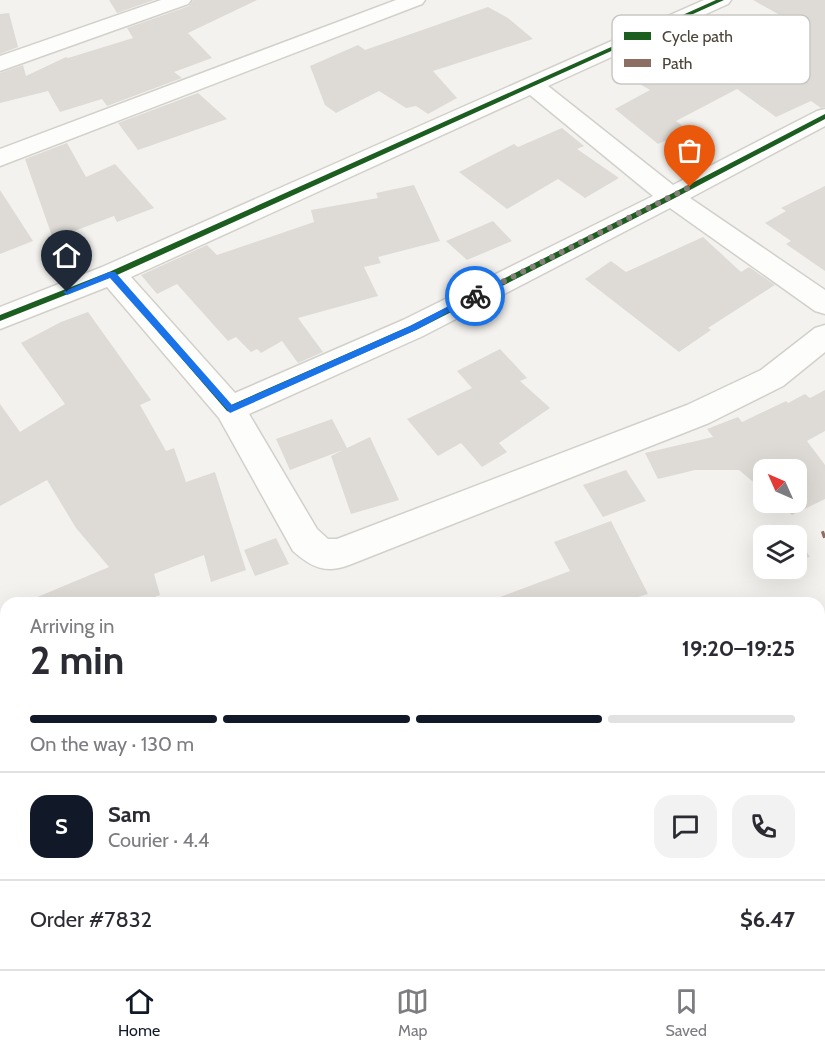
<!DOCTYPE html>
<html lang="en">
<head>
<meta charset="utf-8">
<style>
	:root { --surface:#fff; --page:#f2f2f3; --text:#2b2b33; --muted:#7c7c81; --line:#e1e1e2; --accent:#111827 }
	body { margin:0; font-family:Cabin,sans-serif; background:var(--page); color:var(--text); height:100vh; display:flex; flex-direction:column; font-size:22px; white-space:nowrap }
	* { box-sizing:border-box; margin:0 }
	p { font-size:20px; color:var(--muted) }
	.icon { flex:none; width:33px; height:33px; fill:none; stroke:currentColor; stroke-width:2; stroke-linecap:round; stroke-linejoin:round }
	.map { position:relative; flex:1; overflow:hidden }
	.details { position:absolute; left:0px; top:597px; width:825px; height:372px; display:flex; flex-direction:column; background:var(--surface); border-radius:18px 18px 0 0; box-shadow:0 6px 24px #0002 }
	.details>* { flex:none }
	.needle { width:39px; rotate:315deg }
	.tools { position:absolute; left:753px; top:459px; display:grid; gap:12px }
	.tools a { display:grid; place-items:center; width:54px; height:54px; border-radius:12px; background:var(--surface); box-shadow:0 6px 24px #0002; font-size:30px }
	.pin { position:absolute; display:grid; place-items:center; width:51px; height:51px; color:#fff; margin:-62px -26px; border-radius:50% 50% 50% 0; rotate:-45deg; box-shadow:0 0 6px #0007 }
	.pin .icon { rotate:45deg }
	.courier { position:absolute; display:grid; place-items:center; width:60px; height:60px; margin:-30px; border:4px solid #1a73e8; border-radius:50%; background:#fff; color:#222; box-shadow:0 2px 8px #0007 }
	.summary em { font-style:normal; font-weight:800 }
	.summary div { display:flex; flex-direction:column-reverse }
	.summary { display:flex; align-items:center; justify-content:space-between; height:102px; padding:0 30px }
	h1 { font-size:39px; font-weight:800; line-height:45px }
	.bar { display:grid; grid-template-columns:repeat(4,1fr); gap:9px 6px; align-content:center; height:72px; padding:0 30px }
	.bar i { height:8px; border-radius:4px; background:var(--line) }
	.bar .selected { background:var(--accent) }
	.bar p { grid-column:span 4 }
	.line { display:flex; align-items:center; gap:15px; padding:0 30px; border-top:2px solid var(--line) }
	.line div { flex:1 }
	.round { display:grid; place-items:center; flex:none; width:63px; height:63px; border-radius:18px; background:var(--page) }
	.tabs { display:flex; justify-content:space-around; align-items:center; height:84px; border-top:2px solid var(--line); background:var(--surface); font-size:16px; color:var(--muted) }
	.tabs a { display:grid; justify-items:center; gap:3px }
	.tabs .selected { color:var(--accent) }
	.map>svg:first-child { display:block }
	.building { fill:#dedbd6 }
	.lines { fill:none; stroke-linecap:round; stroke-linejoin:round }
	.minor-casing { stroke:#d2d0cb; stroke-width:3 }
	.minor { fill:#fdfdfc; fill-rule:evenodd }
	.quiet { stroke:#8d6e63; stroke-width:7; stroke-dasharray:14 7; stroke-linecap:butt }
	.cycleway-casing { stroke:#fff; stroke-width:4 }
	.cycleway { fill:#1b5e20; fill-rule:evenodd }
	.route { fill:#1a73e8 }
	.done { stroke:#868178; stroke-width:6; stroke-dasharray:0 10.8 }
	.key { fill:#fff; stroke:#c9c7c4; stroke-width:1.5 }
	.key-label { font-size:16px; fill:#4b4439 }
</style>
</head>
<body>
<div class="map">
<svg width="825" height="969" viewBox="0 0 825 969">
	<rect width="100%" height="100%" fill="#f4f2ee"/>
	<g class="building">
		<path d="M 109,0 L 154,0 L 117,13 Z"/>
		<path d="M 193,0 L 257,0 L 188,33 L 212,58 L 174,72 L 182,78 L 107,106 L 102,99 L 60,112 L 48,91 L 0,103 L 0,73 L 23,65 L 26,76 L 66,57 L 68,58 L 133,38 L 127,28 L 189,6 Z"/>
		<path d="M 753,0 L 825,0 L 825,107 L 821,108 L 811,101 L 776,117 L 737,89 L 676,121 L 688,130 L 658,144 L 615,109 L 650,90 L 633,80 L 785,18 Z"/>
		<path d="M 488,7 L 508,18 L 533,39 L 433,71 L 457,98 L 428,114 L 416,106 L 406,108 L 379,91 L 336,113 L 325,105 L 310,66 L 358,45 L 365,50 Z"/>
		<path d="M 9,13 L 18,47 L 0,54 L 0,14 Z"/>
		<path d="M 198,93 L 227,119 L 138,150 L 118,123 Z"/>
		<path d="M 562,128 L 584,146 L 577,149 L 619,178 L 585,198 L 558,179 L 507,209 L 459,172 L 514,144 L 518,147 Z"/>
		<path d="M 67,143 L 86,177 L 115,164 L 154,208 L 117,222 L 114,216 L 53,239 L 25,159 Z"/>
		<path d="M 414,185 L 440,241 L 378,257 L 381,263 L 364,267 L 378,296 L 298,318 L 323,352 L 298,363 L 282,341 L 261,353 L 257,349 L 251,352 L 236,337 L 228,341 L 177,284 L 157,294 L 141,275 L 207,245 L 217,255 L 314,222 L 311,210 L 378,198 L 376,193 Z"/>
		<path d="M 825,186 L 825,271 L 786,244 L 791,241 L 765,223 L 786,211 L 781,208 Z"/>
		<path d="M 0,190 L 33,241 L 0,254 Z"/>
		<path d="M 493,221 L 512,241 L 467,260 L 446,241 Z"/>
		<path d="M 703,237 L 741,272 L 749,267 L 775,285 L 708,328 L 711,330 L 679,352 L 585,279 L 611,261 L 626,272 Z"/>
		<path d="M 88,312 L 151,400 L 140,405 L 166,451 L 174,448 L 186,482 L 215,472 L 246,570 L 211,582 L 204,555 L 154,574 L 160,595 L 139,603 L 23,603 L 109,567 L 76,528 L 47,480 L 0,506 L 0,404 L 20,432 L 65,404 L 21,343 L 61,322 Z"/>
		<path d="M 500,349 L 527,378 L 520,381 L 550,408 L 499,443 L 507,452 L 482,467 L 461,443 L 438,456 L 407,419 L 472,388 L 457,371 Z"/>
		<path d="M 825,390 L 825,431 L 807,441 L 825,465 L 825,499 L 792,515 L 777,502 L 796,502 L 796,470 L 764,470 L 764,491 L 739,470 L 695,470 L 658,479 L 645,453 L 713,437 L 707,429 L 738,417 L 742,422 L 786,401 L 788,403 L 805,394 L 810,398 Z"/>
		<path d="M 332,419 L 347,448 L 370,437 L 399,500 L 351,514 L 331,456 L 343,450 L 290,470 L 276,439 Z"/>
		<path d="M 626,470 L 646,501 L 603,517 L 583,485 Z"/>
		<path d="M 611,521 L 648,594 L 619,603 L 492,603 L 492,600 L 570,571 L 554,542 Z"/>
		<path d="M 796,534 L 810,557 L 796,560 L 796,536 L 788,536 Z"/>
		<path d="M 276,538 L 289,564 L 255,576 L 244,550 Z"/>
	</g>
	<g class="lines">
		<g class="minor-casing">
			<g id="minor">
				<path d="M 161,0 L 191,0 L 188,4 L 0,71 L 0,56 Z"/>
				<path d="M 396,0 L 425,0 L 422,4 L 0,166 L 0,149 Z"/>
				<path d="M 704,0 L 731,0 L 728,4 L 548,86 L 673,185 L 817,111 L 825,109 L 825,126 L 690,198 L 825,290 L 825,314 L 815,311 L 670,208 L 423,336 L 249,414 L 317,529 L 328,539 L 337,539 L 687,405 L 761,370 L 815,328 L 825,325 L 825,352 L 783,386 L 709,423 L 349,565 C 325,574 311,567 293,551 L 219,418 L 107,287 L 0,329 L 0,307 L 102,267 ZM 530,95 L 653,196 L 403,320 L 235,393 L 131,277 Z"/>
				<path d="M 819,794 L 825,797 L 825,842 L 819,839 Z"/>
				<path d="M 268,963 L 320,963 L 318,969 L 265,969 Z"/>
			</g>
		</g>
		<use href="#minor" class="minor"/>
		<path class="quiet" d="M 822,535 L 825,534"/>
		<g class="cycleway-casing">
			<path id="cycleway" d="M 716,0 L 724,0 L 117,275 L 231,405 L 410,326 L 669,195 L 825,114 L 825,119 L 673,199 L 416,330 L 230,412 L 227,411 L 111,277 L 0,321 L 0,315 L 109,272 Z"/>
		</g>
		<use href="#cycleway" class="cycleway"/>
	</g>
	<path class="route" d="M 109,272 L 115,272 L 232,405 L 410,326 L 472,294 L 479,296 L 416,330 L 230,413 L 110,278 L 67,295 L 63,292 Z"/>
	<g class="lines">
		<path class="done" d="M 475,296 L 690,187"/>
	</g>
	<rect x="612" y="15" width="198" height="69" rx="9" class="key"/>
	<rect x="624" y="32" width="27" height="8" fill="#1b5e20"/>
	<rect x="624" y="59" width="27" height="8" fill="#8d6e63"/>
	<g class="key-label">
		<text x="662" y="42">Cycle path</text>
		<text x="662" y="69">Path</text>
	</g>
</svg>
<div class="tools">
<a><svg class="needle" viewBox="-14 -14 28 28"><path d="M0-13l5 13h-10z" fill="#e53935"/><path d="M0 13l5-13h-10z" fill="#7c7c81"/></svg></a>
<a><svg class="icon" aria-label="layers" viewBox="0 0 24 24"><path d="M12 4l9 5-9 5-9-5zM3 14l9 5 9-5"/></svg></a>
</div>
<div class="pin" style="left:690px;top:187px;background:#ea580c"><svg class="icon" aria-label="bag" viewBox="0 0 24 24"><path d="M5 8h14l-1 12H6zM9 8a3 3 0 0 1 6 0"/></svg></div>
<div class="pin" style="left:67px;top:292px;background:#1f2937"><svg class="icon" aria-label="home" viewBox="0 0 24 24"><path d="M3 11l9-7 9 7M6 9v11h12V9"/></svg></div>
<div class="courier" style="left:475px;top:296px"><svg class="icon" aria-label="bike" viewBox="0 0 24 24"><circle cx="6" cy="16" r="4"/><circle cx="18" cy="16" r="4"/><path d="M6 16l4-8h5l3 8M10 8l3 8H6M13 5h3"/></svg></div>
<section class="details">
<div class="summary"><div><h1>2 min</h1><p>Arriving in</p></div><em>19:20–19:25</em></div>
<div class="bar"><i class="selected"></i><i class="selected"></i><i class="selected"></i><i></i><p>On the way · 130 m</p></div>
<div class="line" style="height:108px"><b class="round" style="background:var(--accent);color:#fff">S</b><div><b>Sam</b><p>Courier · 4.4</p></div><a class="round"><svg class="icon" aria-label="chat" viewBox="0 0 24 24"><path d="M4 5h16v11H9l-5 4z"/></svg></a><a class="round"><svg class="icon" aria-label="phone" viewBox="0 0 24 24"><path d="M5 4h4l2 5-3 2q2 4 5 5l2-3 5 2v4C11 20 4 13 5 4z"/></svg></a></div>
<div class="line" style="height:78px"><div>Order #7832</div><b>$6.47</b></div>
</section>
</div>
<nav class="tabs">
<a class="selected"><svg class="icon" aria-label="home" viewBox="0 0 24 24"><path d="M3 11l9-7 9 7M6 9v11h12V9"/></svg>Home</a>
<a><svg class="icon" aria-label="map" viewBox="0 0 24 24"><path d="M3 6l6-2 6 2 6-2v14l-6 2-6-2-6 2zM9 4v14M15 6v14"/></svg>Map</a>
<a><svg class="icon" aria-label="saved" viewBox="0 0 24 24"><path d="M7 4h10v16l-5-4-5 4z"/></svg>Saved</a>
</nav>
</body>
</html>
